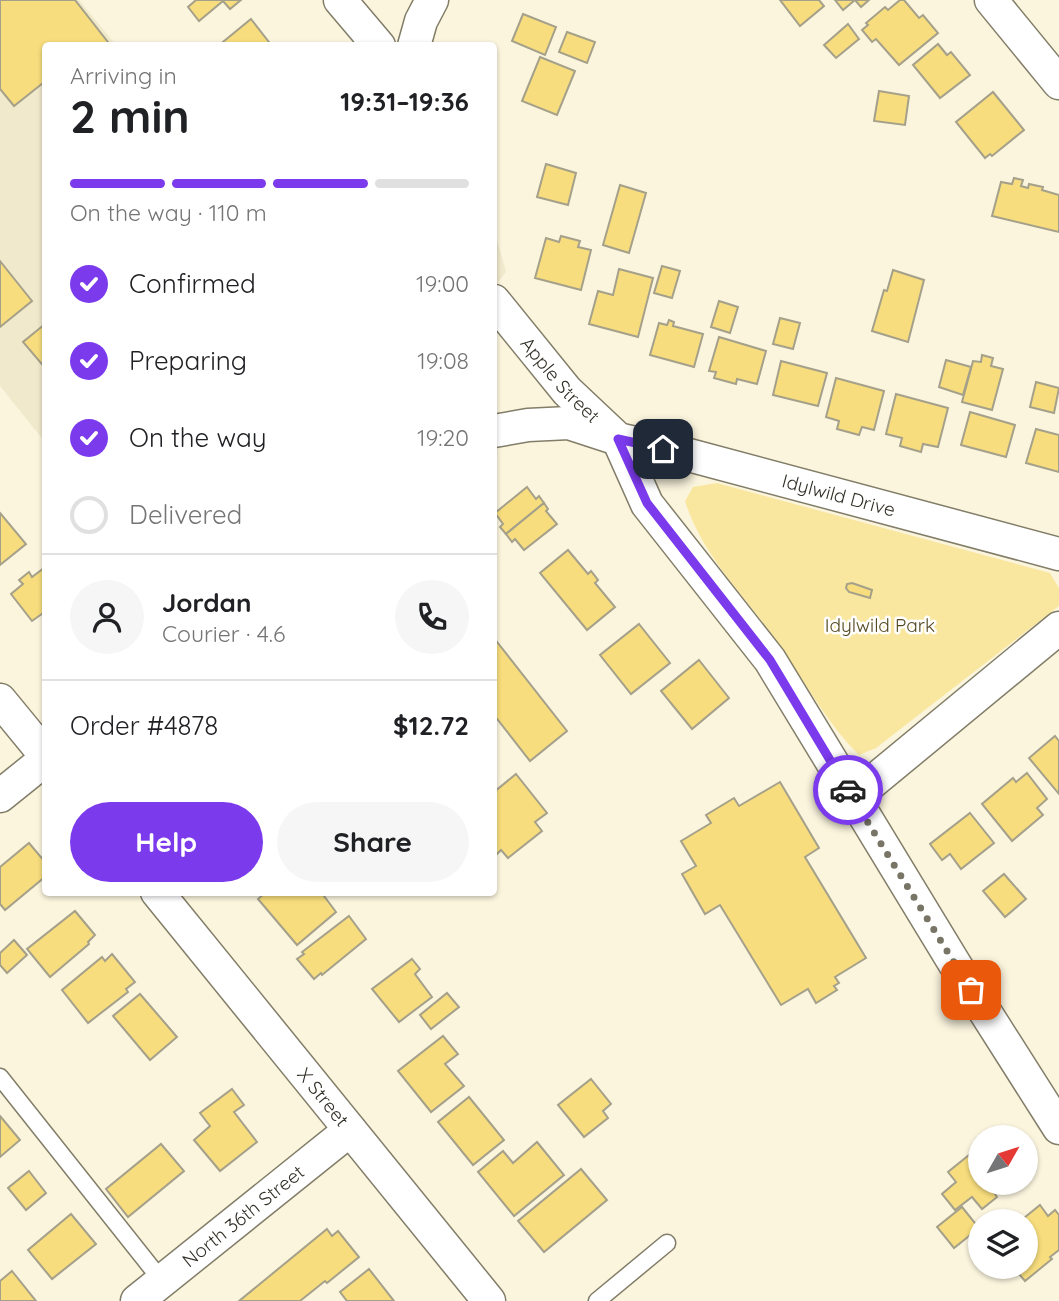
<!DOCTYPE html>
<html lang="en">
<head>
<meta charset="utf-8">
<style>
	:root { --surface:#fff; --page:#f6f6f6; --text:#202124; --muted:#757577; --line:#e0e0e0; --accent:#7c3aed }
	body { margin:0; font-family:Quicksand,sans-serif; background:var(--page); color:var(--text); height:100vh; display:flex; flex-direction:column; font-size:26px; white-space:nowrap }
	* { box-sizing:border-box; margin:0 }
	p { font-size:23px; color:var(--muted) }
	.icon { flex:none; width:38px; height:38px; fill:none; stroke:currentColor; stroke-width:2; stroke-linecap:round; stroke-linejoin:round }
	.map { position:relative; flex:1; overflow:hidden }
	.side { position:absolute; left:42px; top:42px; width:455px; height:854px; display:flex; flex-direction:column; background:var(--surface); border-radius:7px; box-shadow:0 2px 5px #0004 }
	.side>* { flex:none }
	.needle { width:46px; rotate:51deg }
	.fabs { position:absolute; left:968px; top:1125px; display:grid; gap:14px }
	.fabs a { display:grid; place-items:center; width:70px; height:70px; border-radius:50%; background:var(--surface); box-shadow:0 2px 5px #0004; font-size:35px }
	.pin { position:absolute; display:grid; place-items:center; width:60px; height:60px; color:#fff; margin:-30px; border-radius:14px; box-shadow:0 4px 10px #0006 }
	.courier { position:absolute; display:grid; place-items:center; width:70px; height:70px; margin:-35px; border:5px solid #7c3aed; border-radius:50%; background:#fff; color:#222; box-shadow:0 2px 9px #0007 }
	.headline em { font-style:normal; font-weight:800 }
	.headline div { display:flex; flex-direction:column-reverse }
	.headline { display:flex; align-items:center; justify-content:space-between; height:119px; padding:0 28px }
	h1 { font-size:46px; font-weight:800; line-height:52px }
	.bar { display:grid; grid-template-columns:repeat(4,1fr); gap:10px 7px; align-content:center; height:84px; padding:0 28px }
	.bar i { height:9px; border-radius:5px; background:var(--line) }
	.bar .current { background:var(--accent) }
	.bar p { grid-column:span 4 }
	.line { display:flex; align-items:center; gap:18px; padding:0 28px; border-top:2px solid var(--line) }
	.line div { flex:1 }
	.round { display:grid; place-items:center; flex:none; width:74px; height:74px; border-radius:37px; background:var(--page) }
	ol { padding:0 28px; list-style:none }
	li { display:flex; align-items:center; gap:21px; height:77px }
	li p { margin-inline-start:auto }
	li .icon { padding:7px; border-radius:50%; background:var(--accent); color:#fff; stroke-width:4 }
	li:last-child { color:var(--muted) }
	li i { width:38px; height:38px; border:4px solid var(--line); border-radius:50% }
	.primary-button { display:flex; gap:14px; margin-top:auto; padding:14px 28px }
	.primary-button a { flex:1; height:80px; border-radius:42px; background:var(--accent); color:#fff; font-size:28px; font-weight:800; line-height:80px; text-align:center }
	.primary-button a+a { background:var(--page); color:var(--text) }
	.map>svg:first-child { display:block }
	.built { fill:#f1e9cb }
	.green { fill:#fae79f }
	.building { fill:#f7dd7d; stroke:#a5a08a; stroke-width:2 }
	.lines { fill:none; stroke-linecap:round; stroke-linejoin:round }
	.lane-casing { stroke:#827d68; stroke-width:19 }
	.street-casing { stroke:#827d68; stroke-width:35 }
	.lane { stroke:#fff; stroke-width:16 }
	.street { stroke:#fff; stroke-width:32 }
	.done { stroke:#787567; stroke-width:7; stroke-dasharray:0 12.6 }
	.route { stroke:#7c3aed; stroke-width:9 }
	.labels { text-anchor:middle; stroke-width:5; stroke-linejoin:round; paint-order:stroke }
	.street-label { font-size:19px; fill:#323027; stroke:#fff }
	.park-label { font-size:19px; fill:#544921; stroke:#fff }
</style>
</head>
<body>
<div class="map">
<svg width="1059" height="1301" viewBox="0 0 1059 1301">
	<rect width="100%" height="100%" fill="#fbf5de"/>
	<g class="built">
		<path d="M 0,0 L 79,0 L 116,45 L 46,46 L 45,442 L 0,386 Z"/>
		<path d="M 494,229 L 506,272 L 494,287 Z"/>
	</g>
	<path class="green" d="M 717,483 L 1050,573 L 1059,588 L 1059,606 L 876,748 L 859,755 C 824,720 802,676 773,636 C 742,593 701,553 685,501 L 693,487 Z"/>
	<g class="building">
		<path d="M 0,0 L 75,0 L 111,46 L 46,46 L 46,86 L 43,83 L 14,106 L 0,89 Z"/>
		<path d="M 196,0 L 241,0 L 230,9 L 223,1 L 199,21 L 188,7 Z"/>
		<path d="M 780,0 L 819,0 L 824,6 L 800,26 Z"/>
		<path d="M 835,0 L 869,0 L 861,7 L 855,0 L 843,10 Z"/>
		<path d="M 900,0 L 904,0 L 919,18 L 923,15 L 938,33 L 899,65 L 876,39 L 872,42 L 862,30 L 868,25 L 866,23 L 885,7 L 888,10 Z"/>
		<path d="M 523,14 L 556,27 L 545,55 L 512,41 Z"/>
		<path d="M 251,19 L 272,46 L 218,46 Z"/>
		<path d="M 848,24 L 859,39 L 836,58 L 824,45 Z"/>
		<path d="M 567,32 L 595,42 L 587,63 L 559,52 Z"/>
		<path d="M 938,44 L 947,55 L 951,52 L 970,75 L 940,98 L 913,65 Z"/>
		<path d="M 540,57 L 575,71 L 557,115 L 522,101 Z"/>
		<path d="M 879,91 L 909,96 L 905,125 L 874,121 Z"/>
		<path d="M 993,92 L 1024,130 L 992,156 L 990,154 L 985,158 L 956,122 Z"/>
		<path d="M 546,164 L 576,173 L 568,205 L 537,197 Z"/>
		<path d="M 1014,178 L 1023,180 L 1021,186 L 1028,188 L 1029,184 L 1043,187 L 1042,190 L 1059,195 L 1059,232 L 992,216 L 1001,182 L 1012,184 Z"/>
		<path d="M 620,185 L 646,193 L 629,253 L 603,245 Z"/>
		<path d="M 561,236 L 580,241 L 578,247 L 591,250 L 581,290 L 535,278 L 546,238 L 559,242 Z"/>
		<path d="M 0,261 L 32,301 L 0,327 Z"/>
		<path d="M 662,266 L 680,271 L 672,298 L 654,293 Z"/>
		<path d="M 619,269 L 653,278 L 638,337 L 589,324 L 598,291 L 613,295 Z"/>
		<path d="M 893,270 L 924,280 L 908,342 L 872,331 L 884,290 L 887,291 Z"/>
		<path d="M 719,301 L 738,307 L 730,333 L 711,327 Z"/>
		<path d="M 780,318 L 800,323 L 793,349 L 773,344 Z"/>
		<path d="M 669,320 L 674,322 L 673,326 L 703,334 L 694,367 L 650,355 L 659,323 L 667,325 Z"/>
		<path d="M 45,324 L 46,325 L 46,369 L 23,342 Z"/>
		<path d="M 719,337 L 766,351 L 757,384 L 737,379 L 736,384 L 714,378 L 716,372 L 709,371 Z"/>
		<path d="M 982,355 L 993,358 L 991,366 L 1003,369 L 992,410 L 962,402 L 973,361 L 981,362 Z"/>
		<path d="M 946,360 L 971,367 L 963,395 L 939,387 Z"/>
		<path d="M 781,361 L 827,373 L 818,406 L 773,395 Z"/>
		<path d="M 836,378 L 884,391 L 874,430 L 862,427 L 859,435 L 837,429 L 839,421 L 826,417 Z"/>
		<path d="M 1036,382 L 1059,388 L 1054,413 L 1030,407 Z"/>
		<path d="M 896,394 L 948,408 L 938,447 L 923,444 L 921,452 L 900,446 L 902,438 L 886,434 Z"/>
		<path d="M 970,412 L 1015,425 L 1006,457 L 961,445 Z"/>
		<path d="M 1036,429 L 1059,435 L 1059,472 L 1026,463 Z"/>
		<path d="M 527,487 L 536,499 L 539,496 L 544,503 L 506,534 L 500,527 L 503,524 L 495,513 Z"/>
		<path d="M 544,503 L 548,509 L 546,511 L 557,524 L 524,550 L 515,539 L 512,542 L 506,534 Z"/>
		<path d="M 0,513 L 26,544 L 0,565 Z"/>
		<path d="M 568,550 L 588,574 L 591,571 L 598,580 L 595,583 L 615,607 L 587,630 L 540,573 Z"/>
		<path d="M 44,568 L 46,611 L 32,621 L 11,594 L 23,584 L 19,580 L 29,572 L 32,577 Z"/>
		<path d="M 852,583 L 872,590 L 870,598 L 849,592 L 846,588 L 847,584 Z"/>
		<path d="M 639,624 L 670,663 L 631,694 L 600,655 Z"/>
		<path d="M 494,638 L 567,731 L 530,761 L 494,715 Z"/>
		<path d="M 699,660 L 729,698 L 692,729 L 661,691 Z"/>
		<path d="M 1055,736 L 1059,741 L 1059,794 L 1029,758 Z"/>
		<path d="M 1027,773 L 1047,799 L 1037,808 L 1043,815 L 1012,841 L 982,804 L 1013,778 L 1016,782 Z"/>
		<path d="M 516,774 L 547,813 L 535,822 L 542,831 L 508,858 L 501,850 L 494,857 L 494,792 Z"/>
		<path d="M 780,782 L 819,848 L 805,857 L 866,958 L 835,977 L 839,983 L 834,986 L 837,990 L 816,1003 L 808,989 L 781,1005 L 720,905 L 705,914 L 682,874 L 696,866 L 681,841 L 711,823 L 706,815 L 734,798 L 739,806 Z"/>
		<path d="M 970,813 L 994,843 L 961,869 L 950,854 L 942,860 L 930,844 Z"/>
		<path d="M 29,843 L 46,863 L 46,876 L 5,910 L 0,904 L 0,867 Z"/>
		<path d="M 1004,874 L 1026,899 L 1005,917 L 983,891 Z"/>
		<path d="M 266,892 L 321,892 L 336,912 L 297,945 L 258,899 Z"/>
		<path d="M 75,911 L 95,935 L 88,942 L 89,944 L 50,977 L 27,949 Z"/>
		<path d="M 349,916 L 366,939 L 322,975 L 321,973 L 314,979 L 297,959 L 304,954 L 302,952 Z"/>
		<path d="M 14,940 L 27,955 L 7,973 L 0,965 L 0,953 Z"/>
		<path d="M 112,954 L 135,982 L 126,989 L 128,992 L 88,1023 L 62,990 L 102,957 L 105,961 Z"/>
		<path d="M 412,959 L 420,969 L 415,974 L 432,997 L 399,1022 L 372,989 Z"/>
		<path d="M 447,993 L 459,1007 L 431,1029 L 420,1015 Z"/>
		<path d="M 140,994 L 177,1037 L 150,1060 L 113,1016 Z"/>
		<path d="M 443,1036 L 458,1054 L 445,1064 L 464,1086 L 431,1112 L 398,1071 Z"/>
		<path d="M 591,1079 L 611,1104 L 603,1111 L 608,1118 L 584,1137 L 558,1105 Z"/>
		<path d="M 232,1089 L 244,1105 L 234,1112 L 257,1142 L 220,1171 L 194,1140 L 210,1126 L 200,1113 Z"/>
		<path d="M 469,1097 L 504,1140 L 473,1165 L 438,1122 Z"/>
		<path d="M 0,1116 L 20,1140 L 0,1157 Z"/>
		<path d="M 537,1142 L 564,1175 L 514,1216 L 478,1172 L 503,1151 L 513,1163 Z"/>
		<path d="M 161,1144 L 184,1171 L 128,1217 L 106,1189 Z"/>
		<path d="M 980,1146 L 980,1183 L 1009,1183 L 995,1194 L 997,1197 L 982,1209 L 972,1197 L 955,1210 L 942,1194 L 956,1182 L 948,1172 Z"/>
		<path d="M 581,1169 L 607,1200 L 544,1252 L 518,1221 Z"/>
		<path d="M 29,1171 L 46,1193 L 26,1210 L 8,1188 Z"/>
		<path d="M 1040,1205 L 1048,1216 L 1055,1210 L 1059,1215 L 1059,1250 L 1050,1257 L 1052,1259 L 1025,1281 L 1013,1267 L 1026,1267 L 1026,1222 L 1019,1222 Z"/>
		<path d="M 962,1207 L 979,1228 L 954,1248 L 937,1227 Z"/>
		<path d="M 71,1214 L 96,1244 L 52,1279 L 28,1250 Z"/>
		<path d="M 327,1229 L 332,1236 L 338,1231 L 359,1257 L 327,1283 L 325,1281 L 300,1301 L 239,1301 Z"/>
		<path d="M 369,1269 L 394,1301 L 347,1301 L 340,1292 Z"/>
		<path d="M 12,1271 L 36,1301 L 0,1301 L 0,1281 Z"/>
	</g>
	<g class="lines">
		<g class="lane-casing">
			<g id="lane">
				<path d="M 0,1077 L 162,1281"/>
				<path d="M 597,1301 L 667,1243"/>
			</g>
		</g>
		<g class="street-casing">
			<g id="street">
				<path d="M 340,0 L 379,46"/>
				<path d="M 991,0 L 1059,83"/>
				<path d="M 414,46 L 421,21 L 432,0"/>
				<path id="s1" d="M 494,301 L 567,391 L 618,439 L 647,504 L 770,660 L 956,966 L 1059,1128"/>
				<path id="s2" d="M 494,431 L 528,425 L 569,423 L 618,439 L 685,454 L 1059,554"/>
				<path d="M 0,700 L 46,756"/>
				<path d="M 0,796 L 46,759"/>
				<path d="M 853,798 L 1059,628"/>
				<path id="s3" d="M 157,892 L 489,1301"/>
				<path id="s4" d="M 137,1301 L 350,1130"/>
			</g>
		</g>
		<use href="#lane" class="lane"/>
		<use href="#street" class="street"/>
	</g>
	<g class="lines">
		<path class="done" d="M 848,790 L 971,990"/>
		<path class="route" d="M 663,449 L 618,439 L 647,503 L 770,660 L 848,790"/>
	</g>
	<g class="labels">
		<g class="street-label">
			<text dy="7" stroke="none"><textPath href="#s1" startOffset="103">Apple Street</textPath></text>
			<text dy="7" stroke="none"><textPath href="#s2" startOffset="355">Idylwild Drive</textPath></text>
			<text dy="7" stroke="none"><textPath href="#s3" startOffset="264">X Street</textPath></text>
			<text dy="7" stroke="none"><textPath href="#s4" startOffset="136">North 36th Street</textPath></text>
		</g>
		<g class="park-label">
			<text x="880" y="632">Idylwild Park</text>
		</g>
	</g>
</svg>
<div class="fabs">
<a><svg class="needle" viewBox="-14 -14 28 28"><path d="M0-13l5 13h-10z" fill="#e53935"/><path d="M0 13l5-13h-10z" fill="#757577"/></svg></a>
<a><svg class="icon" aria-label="layers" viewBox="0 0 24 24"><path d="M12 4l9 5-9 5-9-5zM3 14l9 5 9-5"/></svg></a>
</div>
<div class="pin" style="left:971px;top:990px;background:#ea580c"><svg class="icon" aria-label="bag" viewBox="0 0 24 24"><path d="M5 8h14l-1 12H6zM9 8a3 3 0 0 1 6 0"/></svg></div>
<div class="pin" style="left:663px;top:449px;background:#1f2937"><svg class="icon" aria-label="home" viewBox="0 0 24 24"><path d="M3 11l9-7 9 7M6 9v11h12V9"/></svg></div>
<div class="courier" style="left:848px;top:790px"><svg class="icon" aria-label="car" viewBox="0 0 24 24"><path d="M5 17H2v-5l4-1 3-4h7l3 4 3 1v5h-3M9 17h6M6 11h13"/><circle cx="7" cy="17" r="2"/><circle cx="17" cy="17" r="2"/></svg></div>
<section class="side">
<div class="headline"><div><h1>2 min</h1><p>Arriving in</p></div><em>19:31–19:36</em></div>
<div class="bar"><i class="current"></i><i class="current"></i><i class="current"></i><i></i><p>On the way · 110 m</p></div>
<ol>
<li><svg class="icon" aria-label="check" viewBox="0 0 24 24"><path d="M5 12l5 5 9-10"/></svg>Confirmed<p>19:00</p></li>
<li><svg class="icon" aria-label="check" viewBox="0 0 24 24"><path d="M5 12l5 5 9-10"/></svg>Preparing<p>19:08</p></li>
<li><svg class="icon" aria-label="check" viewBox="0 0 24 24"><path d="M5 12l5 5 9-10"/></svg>On the way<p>19:20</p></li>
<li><i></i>Delivered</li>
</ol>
<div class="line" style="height:126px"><a class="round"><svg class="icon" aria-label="person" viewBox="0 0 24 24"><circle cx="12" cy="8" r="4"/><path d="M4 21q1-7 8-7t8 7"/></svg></a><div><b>Jordan</b><p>Courier · 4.6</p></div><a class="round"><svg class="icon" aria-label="phone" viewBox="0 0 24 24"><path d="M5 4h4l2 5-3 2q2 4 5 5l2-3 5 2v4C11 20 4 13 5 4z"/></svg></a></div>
<div class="line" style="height:91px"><div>Order #4878</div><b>$12.72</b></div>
<div class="primary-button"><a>Help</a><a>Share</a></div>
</section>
</div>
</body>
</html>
